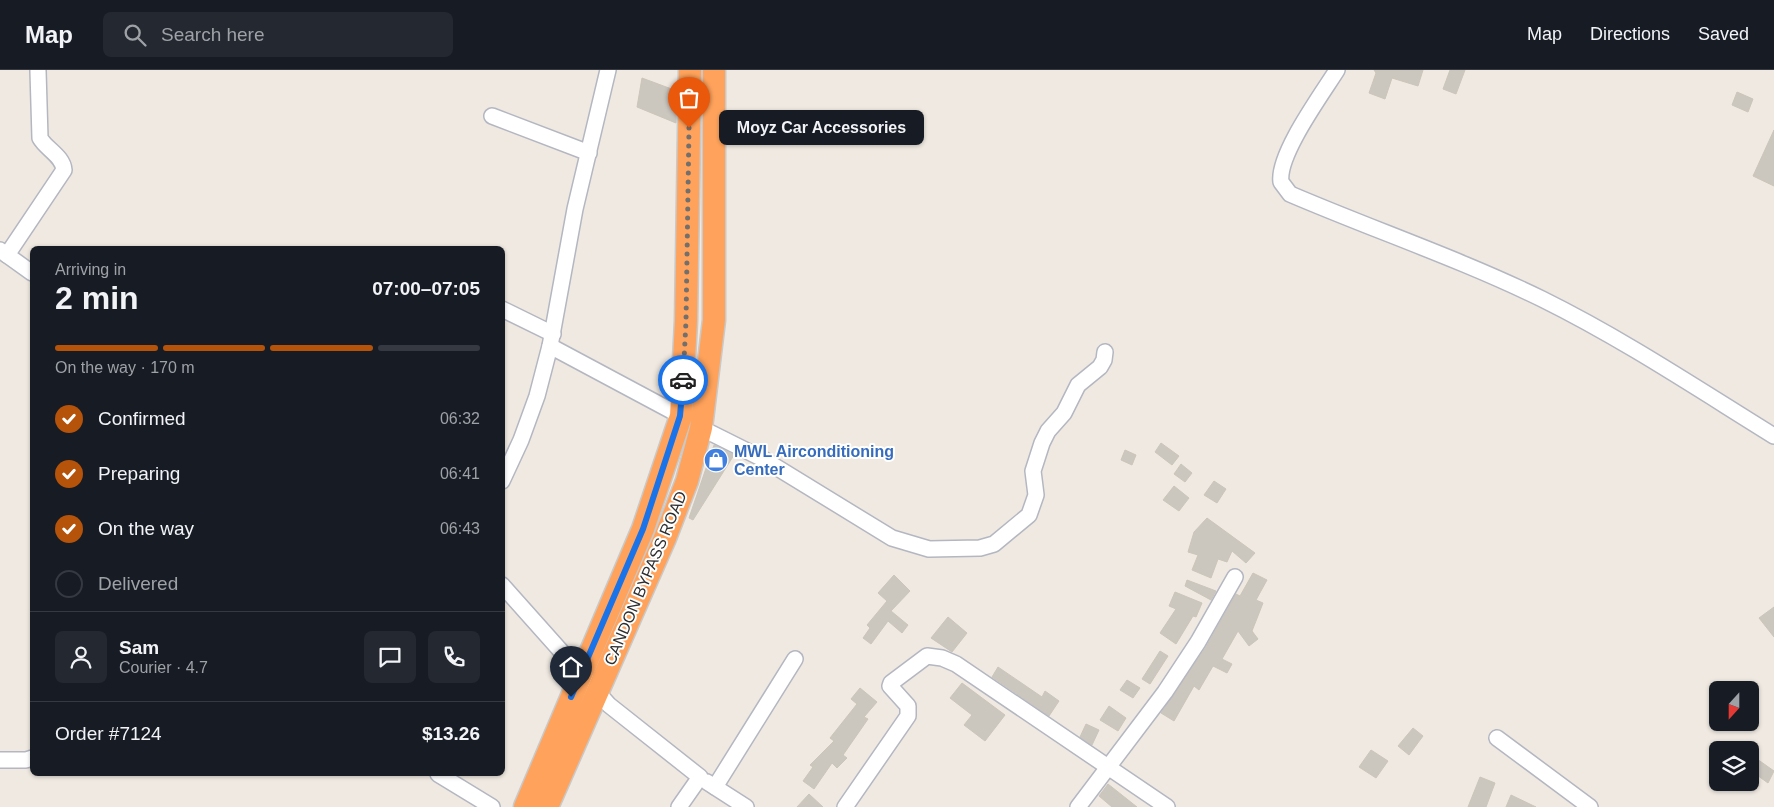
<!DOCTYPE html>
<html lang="en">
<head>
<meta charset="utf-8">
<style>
	:root { --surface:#171b24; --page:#242831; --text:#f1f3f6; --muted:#9ea1a6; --line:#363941; --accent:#b45309 }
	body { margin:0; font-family:Arial,sans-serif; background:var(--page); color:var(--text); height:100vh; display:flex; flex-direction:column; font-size:19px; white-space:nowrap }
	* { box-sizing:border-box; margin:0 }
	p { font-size:16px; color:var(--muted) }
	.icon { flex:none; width:28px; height:28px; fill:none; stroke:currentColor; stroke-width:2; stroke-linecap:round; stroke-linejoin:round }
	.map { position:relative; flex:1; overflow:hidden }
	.drawer { position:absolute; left:30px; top:176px; width:475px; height:530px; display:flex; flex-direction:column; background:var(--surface); border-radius:8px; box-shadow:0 1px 4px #0004 }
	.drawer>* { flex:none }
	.needle { width:32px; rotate:201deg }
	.buttons { position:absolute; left:1709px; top:611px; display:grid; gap:10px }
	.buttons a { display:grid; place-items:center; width:50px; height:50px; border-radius:8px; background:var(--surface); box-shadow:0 1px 4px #0004; font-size:25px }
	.pin { position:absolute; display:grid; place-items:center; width:42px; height:42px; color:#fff; margin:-51px -21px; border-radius:50% 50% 50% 0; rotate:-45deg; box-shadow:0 0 5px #0007 }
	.pin .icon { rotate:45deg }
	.courier { position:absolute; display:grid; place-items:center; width:50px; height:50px; margin:-25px; border:4px solid #1a73e8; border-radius:50%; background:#fff; color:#222; box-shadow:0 1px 6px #0007 }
	.bubble { position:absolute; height:35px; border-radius:8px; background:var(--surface); box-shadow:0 1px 4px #0004; font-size:16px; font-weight:700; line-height:35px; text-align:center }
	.head em { font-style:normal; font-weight:700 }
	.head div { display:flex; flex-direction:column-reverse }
	.head { display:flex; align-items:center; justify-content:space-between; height:85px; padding:0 25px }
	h1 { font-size:32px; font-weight:700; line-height:38px }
	.bar { display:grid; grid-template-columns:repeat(4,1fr); gap:8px 5px; align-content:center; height:60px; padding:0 25px }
	.bar i { height:6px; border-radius:4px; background:var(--line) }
	.bar .active { background:var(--accent) }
	.bar p { grid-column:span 4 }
	.line { display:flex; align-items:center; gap:12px; padding:0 25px; border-top:1px solid var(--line) }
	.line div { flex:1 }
	.round { display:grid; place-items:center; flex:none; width:52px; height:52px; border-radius:8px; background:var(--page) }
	ol { padding:0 25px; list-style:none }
	li { display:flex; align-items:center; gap:15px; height:55px }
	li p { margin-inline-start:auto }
	li .icon { padding:5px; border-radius:50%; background:var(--accent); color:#fff; stroke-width:4 }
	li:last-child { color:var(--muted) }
	li i { width:28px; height:28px; border:2px solid var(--line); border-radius:50% }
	header { display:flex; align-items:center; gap:30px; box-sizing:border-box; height:70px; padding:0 25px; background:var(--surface); border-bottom:1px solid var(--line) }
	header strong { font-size:24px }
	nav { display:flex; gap:28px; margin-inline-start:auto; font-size:18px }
	.search { width:350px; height:45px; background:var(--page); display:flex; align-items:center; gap:12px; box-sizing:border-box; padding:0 18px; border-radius:8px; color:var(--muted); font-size:19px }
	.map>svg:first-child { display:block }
	.building { fill:#cbc7bf; stroke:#cbc5ba }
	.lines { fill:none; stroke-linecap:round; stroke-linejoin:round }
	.minor-casing { stroke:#b4b7c1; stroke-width:18 }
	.highway-casing { stroke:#c9c9c9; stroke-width:25 }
	.minor { stroke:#fff; stroke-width:15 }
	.highway { stroke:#ffa35c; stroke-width:22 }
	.done { stroke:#726f6d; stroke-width:5; stroke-dasharray:0 9 }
	.route { stroke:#1a73e8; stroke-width:6 }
	.labels { text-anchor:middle; stroke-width:4; stroke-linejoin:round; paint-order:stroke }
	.shop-label { font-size:16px; font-weight:bold; fill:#366cbe; stroke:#fff; text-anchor:start }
	.street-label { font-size:16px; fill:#2e2e2e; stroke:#fff }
</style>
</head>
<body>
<header>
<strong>Map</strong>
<div class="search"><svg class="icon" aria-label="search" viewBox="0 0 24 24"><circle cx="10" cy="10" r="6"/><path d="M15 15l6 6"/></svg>Search here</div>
<nav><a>Map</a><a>Directions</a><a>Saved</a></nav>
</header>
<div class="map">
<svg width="1774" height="737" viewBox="0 0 1774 737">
	<rect width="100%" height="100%" fill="#efe9e1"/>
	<g class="building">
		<path d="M 1374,0 L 1423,0 L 1418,16 L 1392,8 L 1385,29 L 1369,23 L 1376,3 Z"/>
		<path d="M 1450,0 L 1465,0 L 1456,24 L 1443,19 Z"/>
		<path d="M 642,8 L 677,21 L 676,53 L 637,37 Z"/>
		<path d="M 1737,22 L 1753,29 L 1748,42 L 1732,35 Z"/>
		<path d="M 1774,60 L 1774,116 L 1753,106 Z"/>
		<path d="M 1161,373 L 1179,386 L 1172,395 L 1155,382 Z"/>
		<path d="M 714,375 L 734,385 L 693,450 L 689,448 Z"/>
		<path d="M 1125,380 L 1136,385 L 1132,395 L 1121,390 Z"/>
		<path d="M 1181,394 L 1192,403 L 1185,412 L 1174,404 Z"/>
		<path d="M 1214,411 L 1226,419 L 1217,433 L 1204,425 Z"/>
		<path d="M 1174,416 L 1189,428 L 1179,441 L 1163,430 Z"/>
		<path d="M 1207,448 L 1255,483 L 1246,493 L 1232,481 L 1227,492 L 1218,489 L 1211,508 L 1192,500 L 1198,485 L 1188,482 L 1194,462 Z"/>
		<path d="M 1253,503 L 1267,510 L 1256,530 L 1263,533 L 1252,561 L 1258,569 L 1249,576 L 1238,561 L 1222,589 L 1232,594 L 1227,603 L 1213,596 L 1199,620 L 1194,616 L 1174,651 L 1161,643 L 1206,577 L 1236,524 L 1240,526 Z"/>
		<path d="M 894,505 L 910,521 L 891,541 L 908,555 L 902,563 L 888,551 L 871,574 L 863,568 L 870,558 L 867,555 L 887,531 L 878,523 Z"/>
		<path d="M 1187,510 L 1216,521 L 1211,530 L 1185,516 Z"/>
		<path d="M 1175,522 L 1202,533 L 1196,547 L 1193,546 L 1176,574 L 1160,563 L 1176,539 L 1169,536 Z"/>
		<path d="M 1774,537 L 1774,567 L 1759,548 Z"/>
		<path d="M 948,547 L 967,563 L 952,582 L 931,568 Z"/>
		<path d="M 1160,581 L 1168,586 L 1150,614 L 1142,609 Z"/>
		<path d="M 998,597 L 1042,627 L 1045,621 L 1059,631 L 1049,646 L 992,607 Z"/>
		<path d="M 1127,610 L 1140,618 L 1133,628 L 1120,620 Z"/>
		<path d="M 962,613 L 1005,645 L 985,671 L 964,655 L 972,645 L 950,628 Z"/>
		<path d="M 860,618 L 877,632 L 864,647 L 868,649 L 843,685 L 847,688 L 837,698 L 832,693 L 814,719 L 803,711 L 813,697 L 810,695 L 834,671 L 830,668 L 857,634 L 851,629 Z"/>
		<path d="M 1109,636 L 1126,648 L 1118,661 L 1100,650 Z"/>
		<path d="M 1086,654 L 1099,660 L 1092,675 L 1080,667 Z"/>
		<path d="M 1413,658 L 1423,666 L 1409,685 L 1398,676 Z"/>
		<path d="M 1371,680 L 1388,691 L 1376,708 L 1359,697 Z"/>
		<path d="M 1750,684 L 1774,701 L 1768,713 L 1750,700 Z"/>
		<path d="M 1480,707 L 1495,713 L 1486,737 L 1468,737 Z"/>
		<path d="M 1108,714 L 1137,737 L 1112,737 L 1099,726 Z"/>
		<path d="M 809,724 L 823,737 L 797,737 Z"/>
		<path d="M 1511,725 L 1536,737 L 1506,737 Z"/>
	</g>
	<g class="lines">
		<g class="minor-casing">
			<g id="minor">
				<path d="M 1337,0 C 1322,24 1277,85 1281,112 L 1290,124 C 1374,160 1460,189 1542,229 C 1623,269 1698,319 1774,366"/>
				<path d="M 492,46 L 589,83"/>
				<path d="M 0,180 L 32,203"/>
				<path d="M 7,185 L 64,100 C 63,86 46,79 40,68 L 38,1"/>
				<path d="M 502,239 L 553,264"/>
				<path d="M 550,276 L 681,346"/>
				<path d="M 701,358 L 763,389 L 892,468 L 929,479 L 980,478 L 994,474 L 1029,445 L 1036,425 L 1033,401 L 1042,373 L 1048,361 L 1064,343 L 1078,315 L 1100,297 L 1104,290 L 1105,282"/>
				<path d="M 502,411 L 521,370 L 537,326 L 550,276 L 575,139 L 608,0"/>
				<path d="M 502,515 L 609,635 L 700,707 L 679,737"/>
				<path d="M 1497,668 L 1590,737"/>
				<path d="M 0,690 L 26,690 L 32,688"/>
				<path d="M 438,704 L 492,737"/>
				<path d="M 707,712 L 746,737"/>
				<path d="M 715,717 L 795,589"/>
				<path d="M 845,737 L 908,646 L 908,636 L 890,616 L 891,613 L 927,586 L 942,588 L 956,594 L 1167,737"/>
				<path d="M 1078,737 L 1165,622 L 1198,572 L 1235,507"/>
			</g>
		</g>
		<g class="highway-casing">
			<g id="highway">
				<path d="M 525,737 L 643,459 L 681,346 L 686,251 L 690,0"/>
				<path d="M 547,737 L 665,468 L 687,411 L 701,358 L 714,250 L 714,0"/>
			</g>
		</g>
		<use href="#minor" class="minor"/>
		<use href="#highway" class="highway"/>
	</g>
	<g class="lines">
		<path class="done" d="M 683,310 L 686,251 L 689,58"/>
		<path class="route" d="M 571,627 L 643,459 L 680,346 L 683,310"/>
	</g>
	<defs>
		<g id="shop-disc" transform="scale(1.25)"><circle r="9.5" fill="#3f7fe0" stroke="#fff"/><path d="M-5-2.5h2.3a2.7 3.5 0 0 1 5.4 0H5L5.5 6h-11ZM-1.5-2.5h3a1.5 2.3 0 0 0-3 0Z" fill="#fff"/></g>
	</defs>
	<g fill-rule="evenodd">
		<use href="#shop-disc" x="716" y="390"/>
	</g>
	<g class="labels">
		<g class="shop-label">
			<text x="734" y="387">MWL Airconditioning<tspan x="734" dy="18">Center</tspan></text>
		</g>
		<g class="street-label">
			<text transform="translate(645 508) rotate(-67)" y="6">CANDON BYPASS ROAD</text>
		</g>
	</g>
</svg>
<div class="buttons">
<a><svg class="needle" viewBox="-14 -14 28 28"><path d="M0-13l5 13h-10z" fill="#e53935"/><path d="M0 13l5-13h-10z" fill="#9ea1a6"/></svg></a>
<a><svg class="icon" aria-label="layers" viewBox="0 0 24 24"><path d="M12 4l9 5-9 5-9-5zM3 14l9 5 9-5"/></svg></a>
</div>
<div class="pin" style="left:689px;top:58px;background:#ea580c"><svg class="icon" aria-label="bag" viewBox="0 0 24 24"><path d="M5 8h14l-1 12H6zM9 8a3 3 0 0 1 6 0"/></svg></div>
<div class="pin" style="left:571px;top:627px;background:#1f2937"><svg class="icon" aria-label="home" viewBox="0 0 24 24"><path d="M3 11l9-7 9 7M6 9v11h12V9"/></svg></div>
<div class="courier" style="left:683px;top:310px"><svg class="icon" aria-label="car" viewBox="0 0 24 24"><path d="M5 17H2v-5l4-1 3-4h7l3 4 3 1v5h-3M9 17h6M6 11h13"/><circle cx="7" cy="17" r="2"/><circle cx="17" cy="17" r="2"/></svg></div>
<div class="bubble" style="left:719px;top:40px;width:205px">Moyz Car Accessories</div>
<section class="drawer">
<div class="head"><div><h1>2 min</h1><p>Arriving in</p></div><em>07:00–07:05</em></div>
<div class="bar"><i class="active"></i><i class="active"></i><i class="active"></i><i></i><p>On the way · 170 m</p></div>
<ol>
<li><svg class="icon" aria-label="check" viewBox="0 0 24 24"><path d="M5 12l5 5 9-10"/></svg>Confirmed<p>06:32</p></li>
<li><svg class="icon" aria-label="check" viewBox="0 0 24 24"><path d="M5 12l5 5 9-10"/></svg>Preparing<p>06:41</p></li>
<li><svg class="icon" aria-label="check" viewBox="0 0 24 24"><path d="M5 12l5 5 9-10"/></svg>On the way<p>06:43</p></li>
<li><i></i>Delivered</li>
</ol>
<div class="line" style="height:90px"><a class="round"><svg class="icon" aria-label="person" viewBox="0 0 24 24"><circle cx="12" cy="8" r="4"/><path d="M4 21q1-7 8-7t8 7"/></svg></a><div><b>Sam</b><p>Courier · 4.7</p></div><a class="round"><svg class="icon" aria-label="chat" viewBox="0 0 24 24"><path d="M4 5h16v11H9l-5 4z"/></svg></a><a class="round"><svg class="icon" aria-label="phone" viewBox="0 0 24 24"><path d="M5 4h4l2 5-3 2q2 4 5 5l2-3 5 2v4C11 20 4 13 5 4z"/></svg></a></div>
<div class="line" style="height:65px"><div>Order #7124</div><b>$13.26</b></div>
</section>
</div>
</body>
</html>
